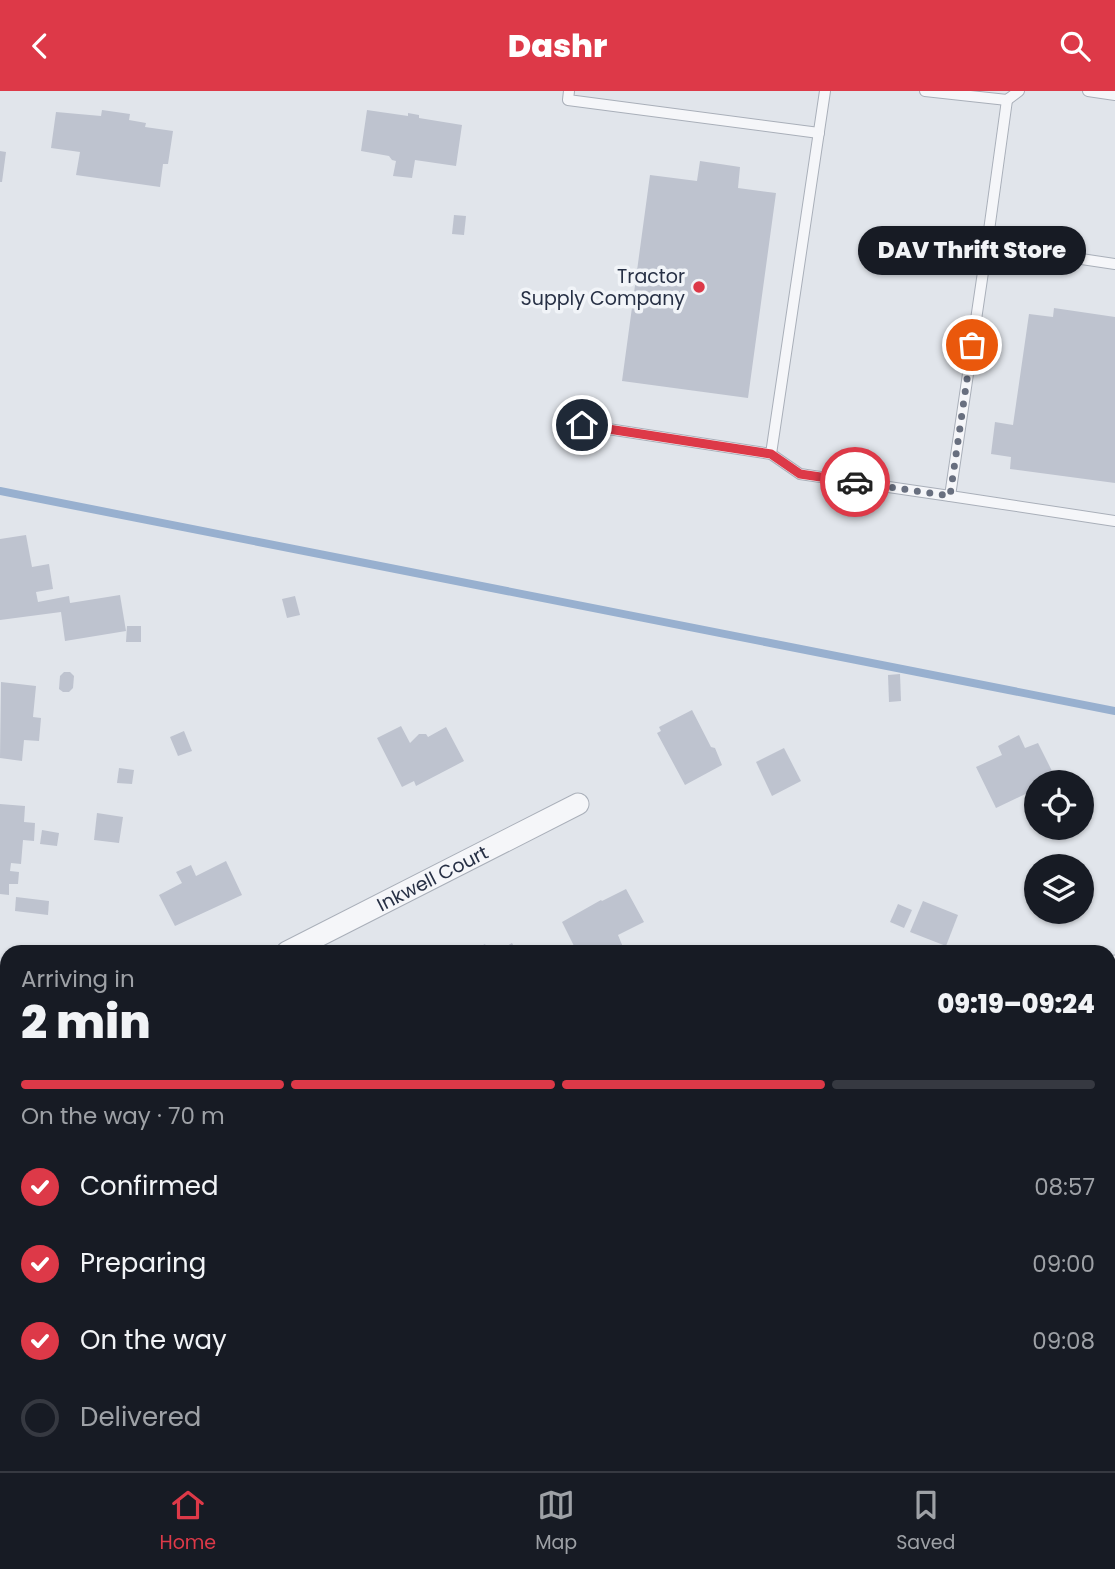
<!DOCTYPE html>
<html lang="en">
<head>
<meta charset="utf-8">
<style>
	:root { --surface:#171b24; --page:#20242c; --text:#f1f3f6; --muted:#9ea1a6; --line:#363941; --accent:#dd3948 }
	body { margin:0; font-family:Poppins,sans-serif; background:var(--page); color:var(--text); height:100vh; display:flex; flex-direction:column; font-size:26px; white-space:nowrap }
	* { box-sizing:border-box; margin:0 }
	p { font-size:23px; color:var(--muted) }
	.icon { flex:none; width:38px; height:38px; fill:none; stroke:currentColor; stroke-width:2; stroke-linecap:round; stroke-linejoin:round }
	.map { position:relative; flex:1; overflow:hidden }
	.panel { position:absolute; left:0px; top:854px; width:1116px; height:527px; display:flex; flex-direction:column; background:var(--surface); border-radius:21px 21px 0 0; box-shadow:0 2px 5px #0004 }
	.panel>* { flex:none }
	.fabs { position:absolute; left:1024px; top:679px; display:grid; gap:14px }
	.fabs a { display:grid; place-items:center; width:70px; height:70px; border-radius:50%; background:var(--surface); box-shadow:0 2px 5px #0004; font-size:35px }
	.pin { position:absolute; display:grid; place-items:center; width:60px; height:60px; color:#fff; margin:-30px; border:4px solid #fff; border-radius:50%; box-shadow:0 2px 7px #0007 }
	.courier { position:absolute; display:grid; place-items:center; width:70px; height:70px; margin:-35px; border:5px solid #dd3948; border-radius:50%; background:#fff; color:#222; box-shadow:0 2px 9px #0007 }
	.bubble { position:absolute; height:49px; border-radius:24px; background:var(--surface); box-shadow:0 2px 5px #0004; font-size:23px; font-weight:800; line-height:49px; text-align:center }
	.summary em { font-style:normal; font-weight:800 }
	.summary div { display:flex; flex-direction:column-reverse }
	.summary { display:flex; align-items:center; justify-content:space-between; height:119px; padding:0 21px }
	h1 { font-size:46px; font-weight:800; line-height:52px }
	.bar { display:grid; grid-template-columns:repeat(4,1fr); gap:10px 7px; align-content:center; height:84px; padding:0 21px }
	.bar i { height:9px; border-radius:5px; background:var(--line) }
	.bar .selected { background:var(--accent) }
	.bar p { grid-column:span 4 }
	ol { padding:0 21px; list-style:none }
	li { display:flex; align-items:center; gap:21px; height:77px }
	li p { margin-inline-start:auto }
	li .icon { padding:7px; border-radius:50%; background:var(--accent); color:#fff; stroke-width:4 }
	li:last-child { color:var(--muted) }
	li i { width:38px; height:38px; border:4px solid var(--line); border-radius:50% }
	header { display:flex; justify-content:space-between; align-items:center; height:91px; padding:0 21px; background:var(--accent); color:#fff; font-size:32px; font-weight:800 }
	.menu { display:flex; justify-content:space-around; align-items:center; height:98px; border-top:2px solid var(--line); background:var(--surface); font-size:19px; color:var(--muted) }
	.menu a { display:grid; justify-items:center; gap:4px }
	.menu .selected { color:var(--accent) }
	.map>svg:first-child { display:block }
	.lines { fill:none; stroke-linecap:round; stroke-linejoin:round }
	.stream { stroke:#98b0cf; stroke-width:8 }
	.building { fill:#bec3cf }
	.service-casing { stroke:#a9afb9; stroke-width:12 }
	.minor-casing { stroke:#a9afb9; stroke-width:23 }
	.service { stroke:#f5f6f9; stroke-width:10 }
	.minor { stroke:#f5f6f9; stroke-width:21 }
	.done { stroke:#686f7f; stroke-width:7; stroke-dasharray:0 12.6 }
	.route { stroke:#dd3948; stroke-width:9 }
	.poi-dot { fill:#dd3948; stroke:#f1f4f8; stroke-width:2.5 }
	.labels { text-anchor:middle; stroke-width:7; stroke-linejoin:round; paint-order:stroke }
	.poi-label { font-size:19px; fill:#273045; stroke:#f1f4f8; text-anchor:end }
	.street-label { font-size:19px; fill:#273045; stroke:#f1f4f8 }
</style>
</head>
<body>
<header><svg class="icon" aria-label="back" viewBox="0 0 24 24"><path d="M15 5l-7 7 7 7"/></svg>Dashr<svg class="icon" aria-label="search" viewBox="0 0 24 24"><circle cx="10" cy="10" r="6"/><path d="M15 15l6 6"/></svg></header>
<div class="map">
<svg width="1115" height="1380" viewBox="0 0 1115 1380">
	<rect width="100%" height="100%" fill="#e1e5eb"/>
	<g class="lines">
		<path class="stream" d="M 0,400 L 1115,620"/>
	</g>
	<g class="building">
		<path d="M 102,19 L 130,23 L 129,29 L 146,32 L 145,36 L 173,40 L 168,73 L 163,73 L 160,96 L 76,84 L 80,61 L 51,57 L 56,21 L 101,25 Z"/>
		<path d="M 367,19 L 408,25 L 408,22 L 419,24 L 419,27 L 462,34 L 456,75 L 415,69 L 412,87 L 393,85 L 396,70 L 392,69 L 389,65 L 361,60 Z"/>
		<path d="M 0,60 L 6,61 L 2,91 L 0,91 Z"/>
		<path d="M 700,70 L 740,76 L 738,97 L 776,102 L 748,307 L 622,290 L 650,84 L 697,90 Z"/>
		<path d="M 454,124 L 466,125 L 464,144 L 452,143 Z"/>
		<path d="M 1054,217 L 1115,226 L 1115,392 L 1010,378 L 1011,366 L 991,363 L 995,331 L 1013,334 L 1029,223 L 1053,226 Z"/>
		<path d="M 26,444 L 32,476 L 49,473 L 53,498 L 36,501 L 38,511 L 69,505 L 70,512 L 120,504 L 126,540 L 65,550 L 61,521 L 0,529 L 0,448 Z"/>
		<path d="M 295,505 L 300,524 L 287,527 L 282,508 Z"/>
		<path d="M 127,535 L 141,535 L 141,551 L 126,551 Z"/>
		<path d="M 64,581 L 70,581 L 74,585 L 73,597 L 69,601 L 63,601 L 59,598 L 60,585 Z"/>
		<path d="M 900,583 L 901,610 L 889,611 L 888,584 Z"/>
		<path d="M 1,591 L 36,595 L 33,626 L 41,627 L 39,650 L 24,649 L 22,670 L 0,667 Z"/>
		<path d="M 692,619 L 711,656 L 715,657 L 722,674 L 685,694 L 657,642 L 661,640 L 659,636 Z"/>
		<path d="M 401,635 L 410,652 L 419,643 L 426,643 L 428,646 L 446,636 L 464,670 L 416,695 L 414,690 L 402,696 L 377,647 Z"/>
		<path d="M 184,640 L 192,660 L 178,665 L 170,646 Z"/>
		<path d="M 1019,644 L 1025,657 L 1038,652 L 1056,688 L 1050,691 L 1036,691 L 1036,698 L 996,717 L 976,676 L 1002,664 L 998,655 Z"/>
		<path d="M 784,657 L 801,690 L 772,705 L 756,671 Z"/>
		<path d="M 119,677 L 134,679 L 132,693 L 117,692 Z"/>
		<path d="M 0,713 L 25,715 L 24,731 L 35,732 L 34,750 L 23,749 L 21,773 L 11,772 L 10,780 L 19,781 L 18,793 L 9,793 L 9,804 L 0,803 Z"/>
		<path d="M 97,722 L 123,726 L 119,752 L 94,749 Z"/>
		<path d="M 42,739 L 59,742 L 57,755 L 40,753 Z"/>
		<path d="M 226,770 L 242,804 L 175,835 L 159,804 L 182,792 L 176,781 L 191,774 L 196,785 Z"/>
		<path d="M 626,798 L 644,831 L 618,844 L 625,861 L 600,861 L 597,855 L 591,861 L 577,861 L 562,831 L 601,809 L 602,810 Z"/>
		<path d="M 16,806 L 49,810 L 48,824 L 15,820 Z"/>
		<path d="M 923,810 L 958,824 L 946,855 L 910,841 Z"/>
		<path d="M 898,813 L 912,819 L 904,837 L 890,831 Z"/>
		<path d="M 512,852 L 517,861 L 496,861 Z"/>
		<path d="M 485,853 L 489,861 L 470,861 Z"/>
		<path d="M 0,905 L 7,919 L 7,934 L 0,937 Z"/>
		<path d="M 7,1091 L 7,1147 L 0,1133 L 0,1095 Z"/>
		<path d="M 97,1374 L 131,1374 L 134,1380 L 100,1380 Z"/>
		<path d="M 189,1374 L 248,1374 L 236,1380 L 192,1380 Z"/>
		<path d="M 620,1374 L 694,1374 L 697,1380 L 672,1380 L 669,1375 L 659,1380 L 623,1380 Z"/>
		<path d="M 954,1374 L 971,1374 L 974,1380 L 957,1380 Z"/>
		<path d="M 1058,1374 L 1087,1374 L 1076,1380 L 1062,1380 Z"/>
	</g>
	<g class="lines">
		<g class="service-casing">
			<g id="service">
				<path d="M 569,0 L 568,9 L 819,42"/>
				<path d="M 825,0 L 771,363 L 800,383 L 950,405 L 987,154 L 1115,173"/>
				<path d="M 925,0 L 1007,9 L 1019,0"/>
				<path d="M 1088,0 L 1115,4"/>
				<path d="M 987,154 L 1007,9"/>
				<path d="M 582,334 L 771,363"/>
				<path d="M 950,405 L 1115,430"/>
			</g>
		</g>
		<g class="minor-casing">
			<g id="minor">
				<path id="s1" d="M 287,861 L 578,713"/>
				<path d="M 1110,904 L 1115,875"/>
				<path d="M 0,1007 L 7,1003"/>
				<path d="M 405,1380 L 418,1374"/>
			</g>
		</g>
		<use href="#service" class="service"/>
		<use href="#minor" class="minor"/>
	</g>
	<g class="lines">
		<path class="done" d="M 855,391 L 950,405 L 972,254"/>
		<path class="route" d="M 582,334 L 771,363 L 800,383 L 855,391"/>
	</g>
	<circle class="poi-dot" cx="699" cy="196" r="7"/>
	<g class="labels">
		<g class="poi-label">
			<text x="685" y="192">Tractor<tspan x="685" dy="22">Supply Company</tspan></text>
		</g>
		<g class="street-label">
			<text dy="7" stroke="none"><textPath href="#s1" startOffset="163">Inkwell Court</textPath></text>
		</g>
	</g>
</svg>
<div class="fabs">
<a><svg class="icon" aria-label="locate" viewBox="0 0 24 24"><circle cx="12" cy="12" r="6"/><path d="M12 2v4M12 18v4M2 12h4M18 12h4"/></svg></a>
<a><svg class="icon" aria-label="layers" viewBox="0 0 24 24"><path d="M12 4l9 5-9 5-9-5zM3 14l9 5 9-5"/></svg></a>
</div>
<div class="pin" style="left:972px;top:254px;background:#ea580c"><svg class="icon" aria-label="bag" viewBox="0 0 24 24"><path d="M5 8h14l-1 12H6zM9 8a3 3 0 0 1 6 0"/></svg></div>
<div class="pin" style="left:582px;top:334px;background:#1f2937"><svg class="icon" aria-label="home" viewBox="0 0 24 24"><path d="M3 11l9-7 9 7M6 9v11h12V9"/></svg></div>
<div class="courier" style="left:855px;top:391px"><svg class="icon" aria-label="car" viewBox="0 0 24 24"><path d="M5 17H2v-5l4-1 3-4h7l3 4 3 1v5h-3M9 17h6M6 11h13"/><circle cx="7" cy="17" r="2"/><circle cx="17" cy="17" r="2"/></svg></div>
<div class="bubble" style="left:858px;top:135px;width:228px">DAV Thrift Store</div>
<section class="panel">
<div class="summary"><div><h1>2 min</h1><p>Arriving in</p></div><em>09:19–09:24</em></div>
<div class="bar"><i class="selected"></i><i class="selected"></i><i class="selected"></i><i></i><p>On the way · 70 m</p></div>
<ol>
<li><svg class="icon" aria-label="check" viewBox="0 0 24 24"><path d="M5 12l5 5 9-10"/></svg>Confirmed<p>08:57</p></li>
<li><svg class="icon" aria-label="check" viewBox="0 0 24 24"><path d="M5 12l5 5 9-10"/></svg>Preparing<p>09:00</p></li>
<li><svg class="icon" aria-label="check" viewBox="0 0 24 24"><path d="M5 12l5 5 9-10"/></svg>On the way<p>09:08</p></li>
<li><i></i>Delivered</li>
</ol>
</section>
</div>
<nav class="menu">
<a class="selected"><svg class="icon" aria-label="home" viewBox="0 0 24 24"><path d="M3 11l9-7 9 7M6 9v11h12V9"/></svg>Home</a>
<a><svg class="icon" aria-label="map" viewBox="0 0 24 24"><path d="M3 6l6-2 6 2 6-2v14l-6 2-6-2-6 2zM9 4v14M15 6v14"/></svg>Map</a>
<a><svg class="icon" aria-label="saved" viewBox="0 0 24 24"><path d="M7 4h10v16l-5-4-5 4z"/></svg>Saved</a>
</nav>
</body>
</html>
